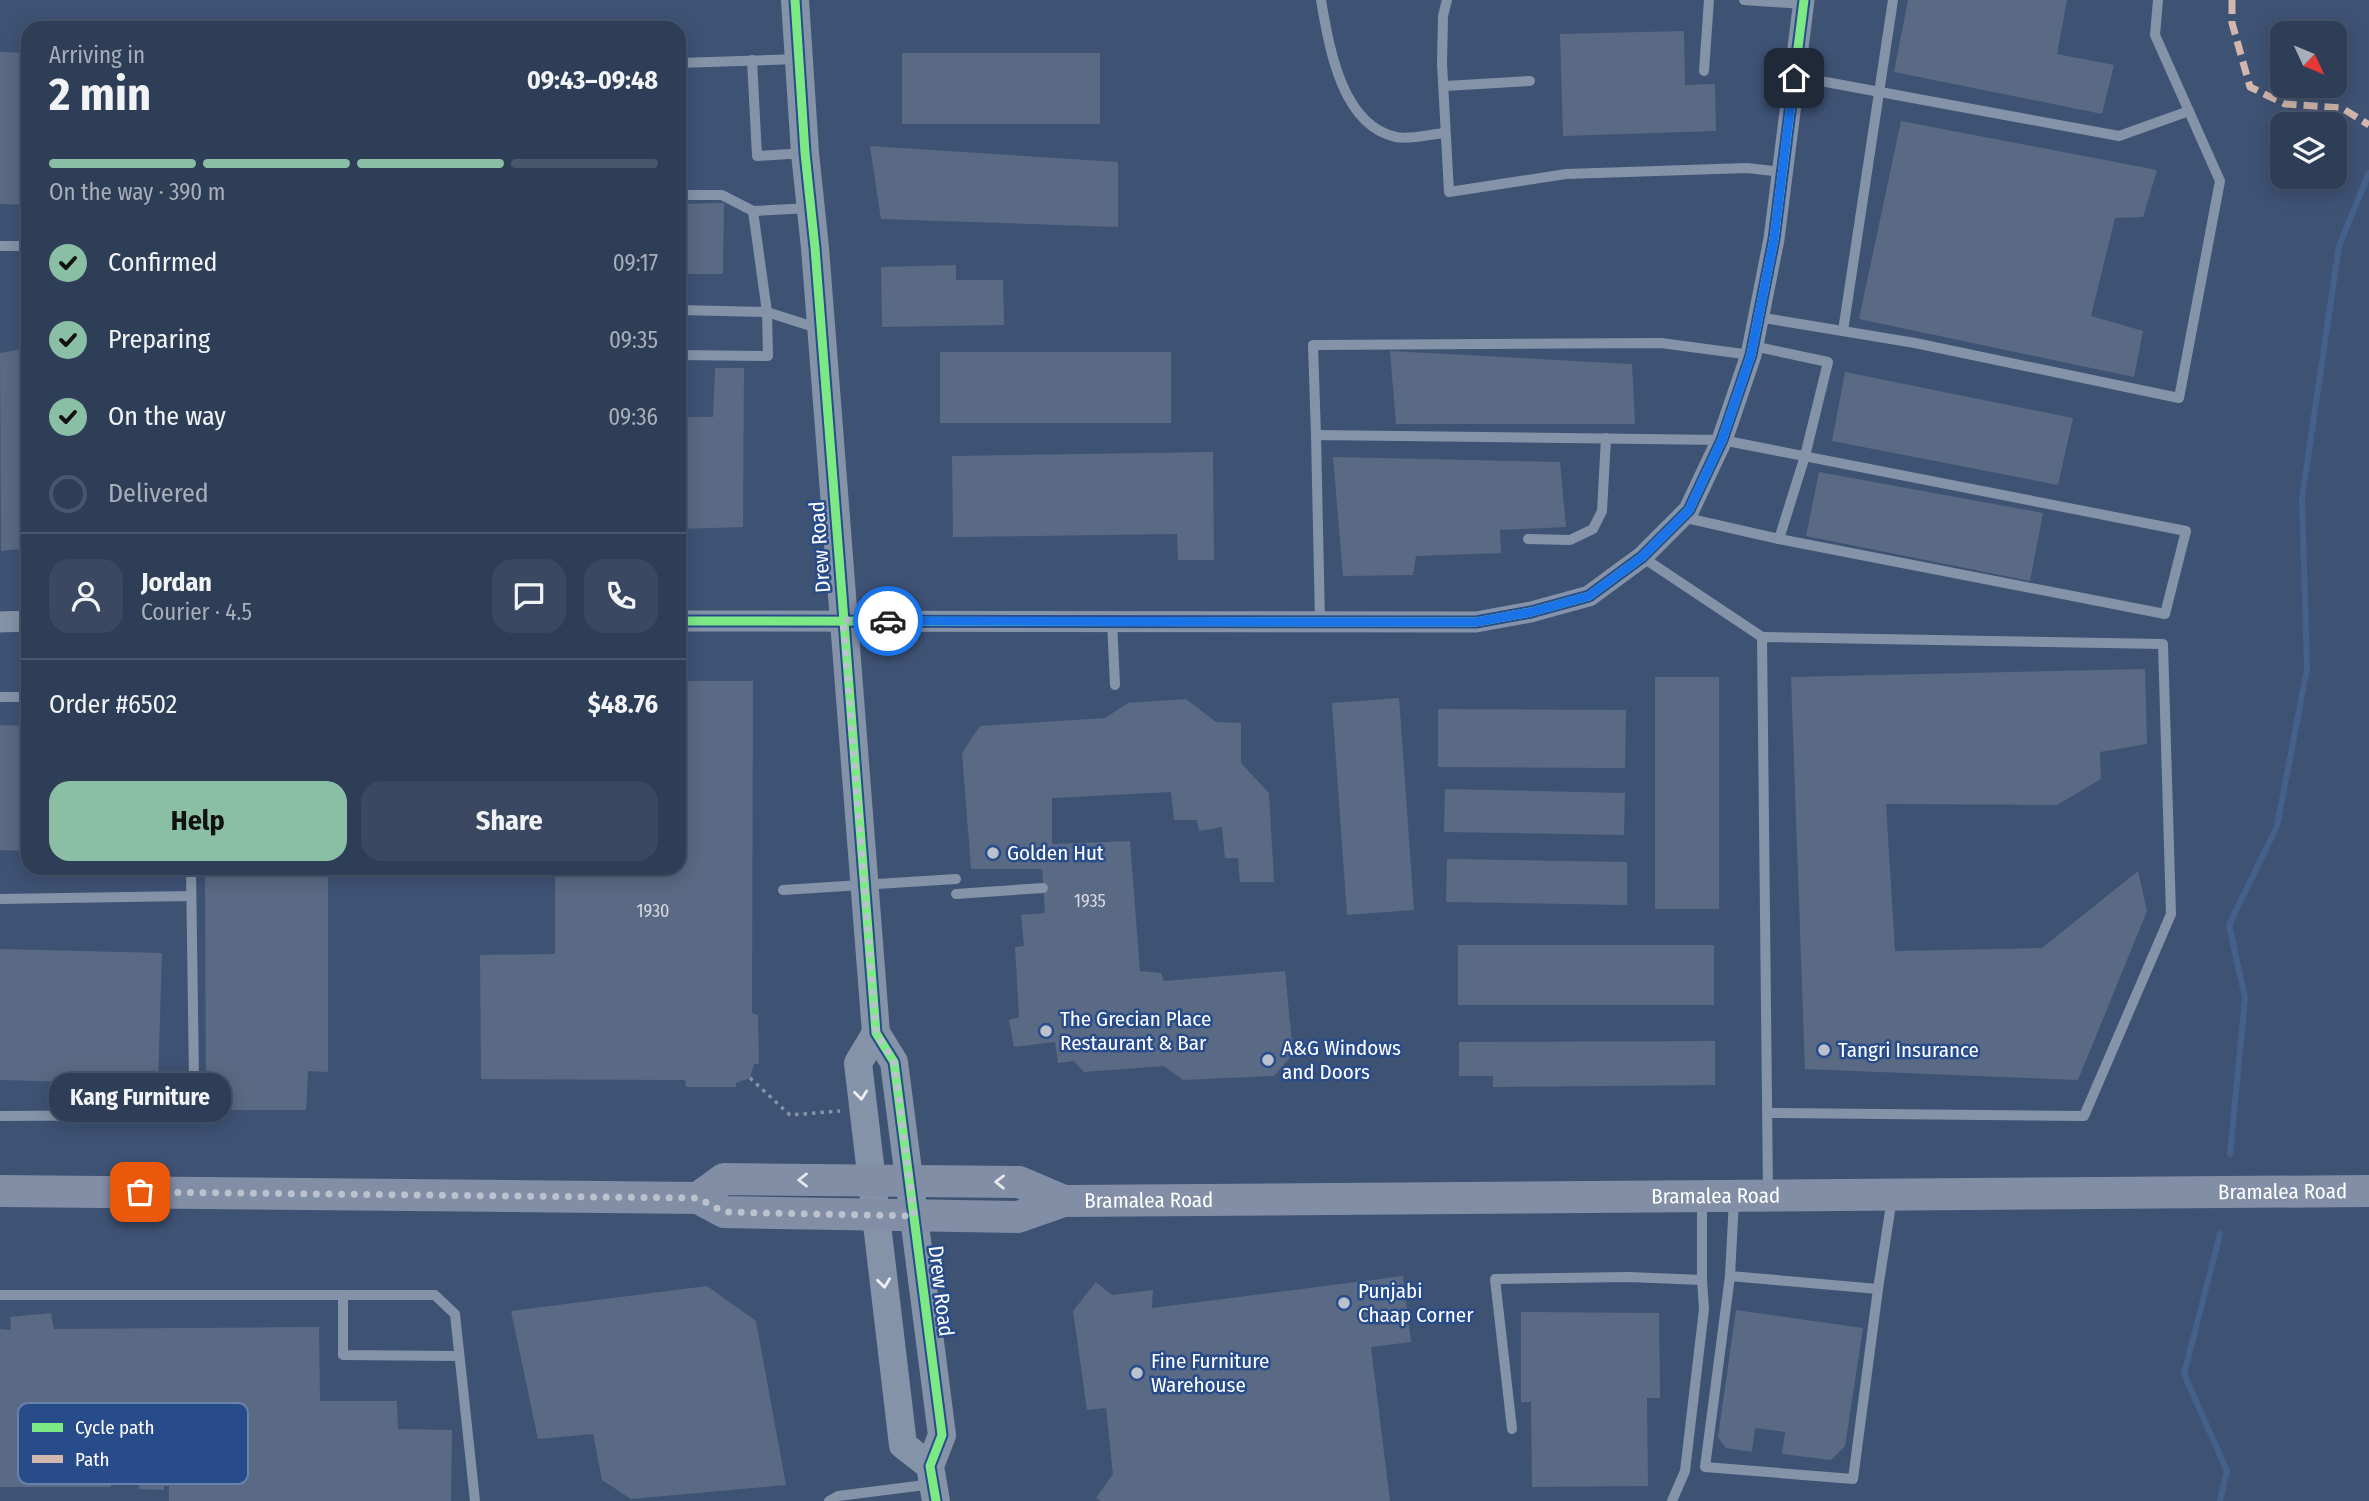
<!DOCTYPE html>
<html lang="en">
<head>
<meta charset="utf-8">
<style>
	:root { --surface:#2e3e57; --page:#3a4961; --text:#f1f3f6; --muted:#a7aeba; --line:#49576d; --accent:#8abfa5 }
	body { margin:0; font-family:"Fira Sans Condensed",sans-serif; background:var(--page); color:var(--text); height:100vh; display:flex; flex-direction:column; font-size:26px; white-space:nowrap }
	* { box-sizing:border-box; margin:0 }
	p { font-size:23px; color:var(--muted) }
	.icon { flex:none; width:38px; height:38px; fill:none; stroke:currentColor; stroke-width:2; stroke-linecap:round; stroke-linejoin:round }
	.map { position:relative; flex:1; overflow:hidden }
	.drawer { position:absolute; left:21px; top:21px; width:665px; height:854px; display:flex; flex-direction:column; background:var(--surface); border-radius:21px; box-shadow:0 4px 18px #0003,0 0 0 2px var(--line) }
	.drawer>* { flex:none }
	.needle { width:46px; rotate:134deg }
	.tools { position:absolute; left:2270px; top:21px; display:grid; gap:14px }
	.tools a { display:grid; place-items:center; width:77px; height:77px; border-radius:14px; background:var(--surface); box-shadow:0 4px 18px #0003,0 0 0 2px var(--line); font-size:35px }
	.pin { position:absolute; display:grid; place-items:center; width:60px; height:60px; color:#fff; margin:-30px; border-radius:14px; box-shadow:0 4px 10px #0006 }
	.courier { position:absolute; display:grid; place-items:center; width:70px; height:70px; margin:-35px; border:5px solid #1a73e8; border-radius:50%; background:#fff; color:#222; box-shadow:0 2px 9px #0007 }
	.bubble { position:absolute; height:49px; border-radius:21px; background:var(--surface); box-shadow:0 4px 18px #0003,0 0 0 2px var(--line); font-size:23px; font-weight:700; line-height:49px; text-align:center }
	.headline em { font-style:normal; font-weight:700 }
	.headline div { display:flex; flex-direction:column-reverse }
	.headline { display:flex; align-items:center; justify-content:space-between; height:119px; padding:0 28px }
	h1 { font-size:46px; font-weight:700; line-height:52px }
	.bar { display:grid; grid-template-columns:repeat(4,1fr); gap:10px 7px; align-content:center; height:84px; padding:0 28px }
	.bar i { height:9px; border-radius:5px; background:var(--line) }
	.bar .on { background:var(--accent) }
	.bar p { grid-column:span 4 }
	.line { display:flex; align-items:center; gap:18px; padding:0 28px; border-top:2px solid var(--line) }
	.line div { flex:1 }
	.round { display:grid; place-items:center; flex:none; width:74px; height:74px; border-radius:21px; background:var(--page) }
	ol { padding:0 28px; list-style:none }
	li { display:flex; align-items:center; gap:21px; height:77px }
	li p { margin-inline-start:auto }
	li .icon { padding:7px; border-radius:50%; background:var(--accent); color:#111; stroke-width:4 }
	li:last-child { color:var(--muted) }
	li i { width:38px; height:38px; border:4px solid var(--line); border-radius:50% }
	.action { display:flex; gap:14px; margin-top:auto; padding:14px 28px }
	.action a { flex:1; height:80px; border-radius:21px; background:var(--accent); color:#111; font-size:28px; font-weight:700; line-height:80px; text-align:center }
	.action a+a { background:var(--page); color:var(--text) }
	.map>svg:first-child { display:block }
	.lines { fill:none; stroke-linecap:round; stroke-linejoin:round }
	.stream { stroke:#46608c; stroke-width:6 }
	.building { fill:#5a6a84 }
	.path { stroke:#8593a8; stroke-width:3.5; stroke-dasharray:3.5 5; stroke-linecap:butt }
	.service { stroke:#8593a8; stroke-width:10 }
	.minor { stroke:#8593a8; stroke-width:21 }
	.tertiary { stroke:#8593a8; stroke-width:28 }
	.secondary { stroke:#818ea5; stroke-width:32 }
	.quiet { stroke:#d1b7ad; stroke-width:7; stroke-dasharray:14 7; stroke-linecap:butt }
	.cycleway-casing { stroke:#284c8a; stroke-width:13 }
	.cycleway { stroke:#7ce984; stroke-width:9 }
	.oneway { stroke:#edeff2 }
	.oneway2 { stroke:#e6e8ed }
	.done { stroke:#bbc2ce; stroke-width:7; stroke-dasharray:0 12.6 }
	.route { stroke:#1a73e8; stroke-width:9 }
	.poi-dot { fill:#bbc2ce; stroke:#284c8a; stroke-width:2.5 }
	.labels { text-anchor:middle; stroke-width:5; stroke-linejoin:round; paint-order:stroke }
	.number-label { font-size:18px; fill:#d6dae0 }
	.street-label { font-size:21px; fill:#fff; stroke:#284c8a }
	.poi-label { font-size:21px; fill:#fff; stroke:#284c8a; text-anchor:start }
	.key { fill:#284c8a; stroke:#6882ad; stroke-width:2 }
	.key-label { font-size:19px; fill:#fff }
</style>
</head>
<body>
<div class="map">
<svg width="2369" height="1501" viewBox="0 0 2369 1501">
	<rect width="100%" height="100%" fill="#3e5274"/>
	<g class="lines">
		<g class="stream">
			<path d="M 2230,1154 L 2245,998 L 2229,925 L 2277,826 L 2307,669 L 2302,498 L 2339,246 L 2369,173"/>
			<path d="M 2220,1234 L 2184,1374 L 2227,1471 L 2220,1501"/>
		</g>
	</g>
	<g class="building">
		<path d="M 1908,0 L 2067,0 L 2057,54 L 2114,65 L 2102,114 L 1894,72 Z"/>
		<path d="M 1684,31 L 1685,85 L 1715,84 L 1716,131 L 1563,136 L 1560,34 Z"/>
		<path d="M 0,52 L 28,53 L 28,205 L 0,204 Z"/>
		<rect x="902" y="53" width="198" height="71"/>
		<path d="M 1901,121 L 2157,170 L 2143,217 L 2115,218 L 2091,316 L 2143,331 L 2134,377 L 1859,319 Z"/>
		<path d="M 870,146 L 1118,162 L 1118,227 L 881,219 Z"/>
		<path d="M 724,203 L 723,274 L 679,274 L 679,204 Z"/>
		<path d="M 956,265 L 956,280 L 1003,280 L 1004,325 L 882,327 L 881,267 Z"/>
		<path d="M 28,348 L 28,548 L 1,551 L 0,353 Z"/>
		<path d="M 1390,351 L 1632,364 L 1635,424 L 1396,424 Z"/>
		<rect x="940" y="352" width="231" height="71"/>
		<path d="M 715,368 L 744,368 L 743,527 L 679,529 L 679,417 L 713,417 Z"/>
		<path d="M 1845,372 L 2073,418 L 2058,485 L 1832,441 Z"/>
		<path d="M 1213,452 L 1214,560 L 1178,560 L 1177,534 L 953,537 L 952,456 Z"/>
		<path d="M 1333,457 L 1560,462 L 1566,527 L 1500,530 L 1501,553 L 1416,556 L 1413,575 L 1343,576 Z"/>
		<path d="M 1819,472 L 2043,513 L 2030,581 L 1806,536 Z"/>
		<path d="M 2145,669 L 2147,744 L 2100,752 L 2101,779 L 2057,805 L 1886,804 L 1895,951 L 2042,948 L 2138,871 L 2147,911 L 2078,1080 L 1805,1069 L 1791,677 Z"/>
		<rect x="1655" y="677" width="64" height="232"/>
		<path d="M 679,681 L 753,681 L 752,1013 L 758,1015 L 759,1064 L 754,1064 L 750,1078 L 736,1083 L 736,1087 L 686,1087 L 685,1080 L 481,1079 L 480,955 L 555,954 L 555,868 L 679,868 Z"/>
		<path d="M 1399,698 L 1414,910 L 1347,915 L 1332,703 Z"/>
		<path d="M 1186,699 L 1216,722 L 1241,723 L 1241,763 L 1269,793 L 1274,882 L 1240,882 L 1238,858 L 1225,858 L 1222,827 L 1199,831 L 1197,820 L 1174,820 L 1171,792 L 1052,798 L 1052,844 L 1130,841 L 1140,971 L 1161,973 L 1164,981 L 1285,971 L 1293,1054 L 1274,1076 L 1183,1080 L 1164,1066 L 1084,1072 L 1074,1061 L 1058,1063 L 1055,1042 L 1014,1047 L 1009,1020 L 1019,1017 L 1015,947 L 1024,946 L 1021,915 L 1045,913 L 1042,869 L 971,869 L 962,753 L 980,726 L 1105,718 L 1128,703 Z"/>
		<path d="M 1438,709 L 1626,710 L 1625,768 L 1438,767 Z"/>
		<path d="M 0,725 L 28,726 L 28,851 L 0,850 Z"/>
		<path d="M 1445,789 L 1625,793 L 1624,835 L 1444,832 Z"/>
		<path d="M 1447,859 L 1627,862 L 1627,905 L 1446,902 Z"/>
		<path d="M 205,868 L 328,868 L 328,1072 L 308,1071 L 306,1110 L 206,1110 Z"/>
		<rect x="1458" y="945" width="256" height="60"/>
		<path d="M 0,949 L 162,953 L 158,1084 L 0,1080 Z"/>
		<path d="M 1715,1041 L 1715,1085 L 1493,1087 L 1493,1076 L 1459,1076 L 1459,1042 Z"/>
		<path d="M 1403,1276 L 1411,1342 L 1371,1347 L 1390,1501 L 1101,1501 L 1096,1498 L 1113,1474 L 1106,1408 L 1087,1410 L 1073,1311 L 1096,1282 L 1112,1295 L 1153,1290 L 1152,1308 Z"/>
		<path d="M 707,1286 L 756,1321 L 786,1485 L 631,1499 L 602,1480 L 593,1434 L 538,1439 L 511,1311 Z"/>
		<path d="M 1736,1310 L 1863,1328 L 1845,1446 L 1831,1460 L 1782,1454 L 1785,1432 L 1755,1428 L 1752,1452 L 1726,1448 L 1718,1437 Z"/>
		<path d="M 1521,1312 L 1659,1313 L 1660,1398 L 1647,1398 L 1648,1486 L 1532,1487 L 1531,1402 L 1521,1402 Z"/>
		<path d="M 51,1313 L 54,1329 L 319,1327 L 320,1401 L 397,1401 L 398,1429 L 452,1430 L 451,1501 L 169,1501 L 169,1486 L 164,1486 L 164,1490 L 139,1489 L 141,1460 L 111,1461 L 111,1487 L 0,1487 L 0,1329 L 11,1330 L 10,1317 Z"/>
	</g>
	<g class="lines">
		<path class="path" d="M 750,1078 L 790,1115 L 840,1111"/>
		<g class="service">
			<path d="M 1321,0 C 1329,46 1341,125 1396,137 C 1410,140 1431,134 1445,133"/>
			<path d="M 1447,0 L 1443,16 L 1442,64 L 1449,192 L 1566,174 L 1747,168 L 1783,172"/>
			<path d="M 1744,0 L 1803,4"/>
			<path d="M 752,60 L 757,156 L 805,153"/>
			<path d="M 679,63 L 798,59"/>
			<path d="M 1704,71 L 1709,0"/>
			<path d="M 1794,78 L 1826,82 L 2119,136 L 2189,111"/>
			<path d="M 1445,86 L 1530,81"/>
			<path d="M 679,195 L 722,195 L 753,211 L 811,208"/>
			<path d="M 0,246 L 28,246"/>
			<path d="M 679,310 L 767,312 L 753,211"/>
			<path d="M 1758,317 L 1915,343 L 2179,398 L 2220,181 L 2155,35 L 2158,0"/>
			<path d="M 1843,331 L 1893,0"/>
			<path d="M 679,355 L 768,356 L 767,312 L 820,329"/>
			<path d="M 1316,435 L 1313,345 L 1661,343 L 1751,355"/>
			<path d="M 1682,517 L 1779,539 L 1805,456 L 1828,362 L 1753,346"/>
			<path d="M 1528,539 L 1570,540 L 1593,529 L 1602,511 L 1606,438"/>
			<path d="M 1642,557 L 1762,637"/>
			<path d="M 1112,621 L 1115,685"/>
			<path d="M 1320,622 L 1316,435 L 1722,440 L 2186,531 L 2165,614 L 1779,539"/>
			<path d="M 0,697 L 28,697"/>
			<path d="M 783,890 L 956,879"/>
			<path d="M 956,894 L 1043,888"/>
			<path d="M 0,899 L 191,896"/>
			<path d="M 1768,1113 L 2084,1116 L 2171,914 L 2163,644 L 1762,637 L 1768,1193"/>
			<path d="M 0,1116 L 171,1115 L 185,1105 L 194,1081 L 191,868"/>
			<path d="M 1734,1200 L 1730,1276 L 1878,1289 L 1892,1198"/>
			<path d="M 1730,1276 L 1705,1467 L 1853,1479 L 1878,1289"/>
			<path d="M 0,1295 L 435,1295 L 455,1314 L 475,1501"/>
			<path d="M 343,1297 L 343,1355 L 459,1356"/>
			<path d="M 1512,1429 L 1495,1279 L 1629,1277 L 1702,1280 L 1702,1199"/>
			<path d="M 829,1501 L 838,1496 L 933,1484"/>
			<path d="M 1672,1501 L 1685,1471 L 1704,1309 L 1702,1280"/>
		</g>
		<g class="minor">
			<path d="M 679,621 L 1476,622 L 1531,612 L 1589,596 L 1642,557 L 1689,510 L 1722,440 L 1751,355 L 1774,239 L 1804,0"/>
			<path d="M 0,622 L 28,621"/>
		</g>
		<g class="tertiary">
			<path d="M 795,0 L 805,153 L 815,248 L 876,1033 L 894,1062 L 942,1435 L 930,1466 L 936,1501"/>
			<path d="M 876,1033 L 858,1063 L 903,1445 L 930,1466"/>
		</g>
		<g class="secondary">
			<path id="s1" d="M 0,1191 L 698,1198 L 724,1212 L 1018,1217 L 1064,1201 L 2369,1191"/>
			<path d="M 698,1198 L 724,1179 L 1019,1182 L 1064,1201"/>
		</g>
		<path class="quiet" d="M 2232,0 L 2232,23 L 2250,87 L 2285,104 L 2342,108 L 2369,125"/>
		<g class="cycleway-casing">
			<g id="cycleway">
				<path d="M 795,0 L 805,153 L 815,248 L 876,1033 L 894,1062 L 942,1435 L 930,1466 L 936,1501"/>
				<path d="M 679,621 L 1476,622 L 1531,612 L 1589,596 L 1642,557 L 1689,510 L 1722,440 L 1751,355 L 1774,239 L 1804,0"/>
			</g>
		</g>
		<use href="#cycleway" class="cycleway"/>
	</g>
	<defs><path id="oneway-chevron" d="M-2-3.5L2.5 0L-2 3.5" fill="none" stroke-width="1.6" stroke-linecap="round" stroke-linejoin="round" transform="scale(1.75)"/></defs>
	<g class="oneway">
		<use href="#oneway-chevron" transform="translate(861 1095) rotate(84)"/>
		<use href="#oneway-chevron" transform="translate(884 1283) rotate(83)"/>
	</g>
	<g class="oneway2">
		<use href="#oneway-chevron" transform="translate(803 1180) rotate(-180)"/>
		<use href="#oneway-chevron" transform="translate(1000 1182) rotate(-179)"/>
	</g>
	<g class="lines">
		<path class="done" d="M 140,1192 L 698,1198 L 724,1212 L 914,1216 L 894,1062 L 876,1033 L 843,620 L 888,621"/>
		<path class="route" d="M 888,621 L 1476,622 L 1531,612 L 1589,596 L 1642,557 L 1689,510 L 1722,440 L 1751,355 L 1774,239 L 1794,78"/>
	</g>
	<g class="poi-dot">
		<circle cx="993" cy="853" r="7"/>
		<circle cx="1046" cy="1031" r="7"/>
		<circle cx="1824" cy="1050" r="7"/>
		<circle cx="1268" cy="1060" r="7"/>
		<circle cx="1344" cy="1303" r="7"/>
		<circle cx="1137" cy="1373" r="7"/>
	</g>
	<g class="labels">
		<g class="number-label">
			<text x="1090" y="907">1935</text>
			<text x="653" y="917">1930</text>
		</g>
		<g class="street-label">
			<text transform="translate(820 547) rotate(-94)" y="7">Drew Road</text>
			<text dy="7" stroke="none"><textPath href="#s1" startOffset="2289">Bramalea Road</textPath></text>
			<text dy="7" stroke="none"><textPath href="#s1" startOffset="1722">Bramalea Road</textPath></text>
			<text dy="7" stroke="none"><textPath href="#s1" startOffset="1155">Bramalea Road</textPath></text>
			<text transform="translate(941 1291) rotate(83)" y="7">Drew Road</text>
		</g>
		<g class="poi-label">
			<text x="1007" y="860">Golden Hut</text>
			<text x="1060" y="1026">The Grecian Place<tspan x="1060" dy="24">Restaurant &amp; Bar</tspan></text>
			<text x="1282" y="1055">A&amp;G Windows<tspan x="1282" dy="24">and Doors</tspan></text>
			<text x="1838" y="1057">Tangri Insurance</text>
			<text x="1358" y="1298">Punjabi<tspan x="1358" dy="24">Chaap Corner</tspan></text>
			<text x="1151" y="1368">Fine Furniture<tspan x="1151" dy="24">Warehouse</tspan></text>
		</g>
	</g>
	<rect x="18" y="1403" width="230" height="81" rx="10" class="key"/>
	<rect x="32" y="1423" width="31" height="9" fill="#7ce984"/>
	<rect x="32" y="1455" width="31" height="8" fill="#d1b7ad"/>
	<g class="key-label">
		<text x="75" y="1434">Cycle path</text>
		<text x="75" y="1466">Path</text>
	</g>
</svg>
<div class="tools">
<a><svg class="needle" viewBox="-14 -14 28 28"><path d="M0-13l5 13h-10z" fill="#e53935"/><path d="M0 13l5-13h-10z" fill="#a7aeba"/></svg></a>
<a><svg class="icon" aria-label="layers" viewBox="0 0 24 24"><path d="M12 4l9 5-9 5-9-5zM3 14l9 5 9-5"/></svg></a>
</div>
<div class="pin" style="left:140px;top:1192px;background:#ea580c"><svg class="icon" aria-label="bag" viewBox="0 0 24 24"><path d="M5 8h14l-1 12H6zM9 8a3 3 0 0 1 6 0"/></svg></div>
<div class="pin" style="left:1794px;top:78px;background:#1f2937"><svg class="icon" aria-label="home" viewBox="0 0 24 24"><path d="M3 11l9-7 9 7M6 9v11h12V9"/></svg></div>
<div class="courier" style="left:888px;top:621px"><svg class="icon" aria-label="car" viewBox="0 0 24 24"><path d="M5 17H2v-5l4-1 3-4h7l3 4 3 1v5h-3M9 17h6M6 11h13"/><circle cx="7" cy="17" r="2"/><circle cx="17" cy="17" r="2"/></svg></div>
<div class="bubble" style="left:49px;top:1073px;width:182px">Kang Furniture</div>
<section class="drawer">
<div class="headline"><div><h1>2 min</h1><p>Arriving in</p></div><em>09:43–09:48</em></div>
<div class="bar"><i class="on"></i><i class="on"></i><i class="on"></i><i></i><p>On the way · 390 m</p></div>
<ol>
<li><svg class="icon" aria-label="check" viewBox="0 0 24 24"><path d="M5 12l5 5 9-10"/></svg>Confirmed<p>09:17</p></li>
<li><svg class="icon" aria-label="check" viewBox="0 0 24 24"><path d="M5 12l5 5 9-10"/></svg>Preparing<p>09:35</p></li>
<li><svg class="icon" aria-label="check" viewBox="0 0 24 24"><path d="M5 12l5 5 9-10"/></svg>On the way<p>09:36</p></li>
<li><i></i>Delivered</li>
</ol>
<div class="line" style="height:126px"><a class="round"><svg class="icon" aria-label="person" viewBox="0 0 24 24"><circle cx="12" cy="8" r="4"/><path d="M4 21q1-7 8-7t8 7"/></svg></a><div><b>Jordan</b><p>Courier · 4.5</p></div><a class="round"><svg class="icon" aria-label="chat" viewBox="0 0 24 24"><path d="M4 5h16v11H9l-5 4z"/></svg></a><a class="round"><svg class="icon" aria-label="phone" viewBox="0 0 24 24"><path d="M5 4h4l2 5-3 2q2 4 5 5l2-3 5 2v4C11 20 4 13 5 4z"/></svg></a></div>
<div class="line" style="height:91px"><div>Order #6502</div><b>$48.76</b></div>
<div class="action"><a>Help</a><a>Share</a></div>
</section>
</div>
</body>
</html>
